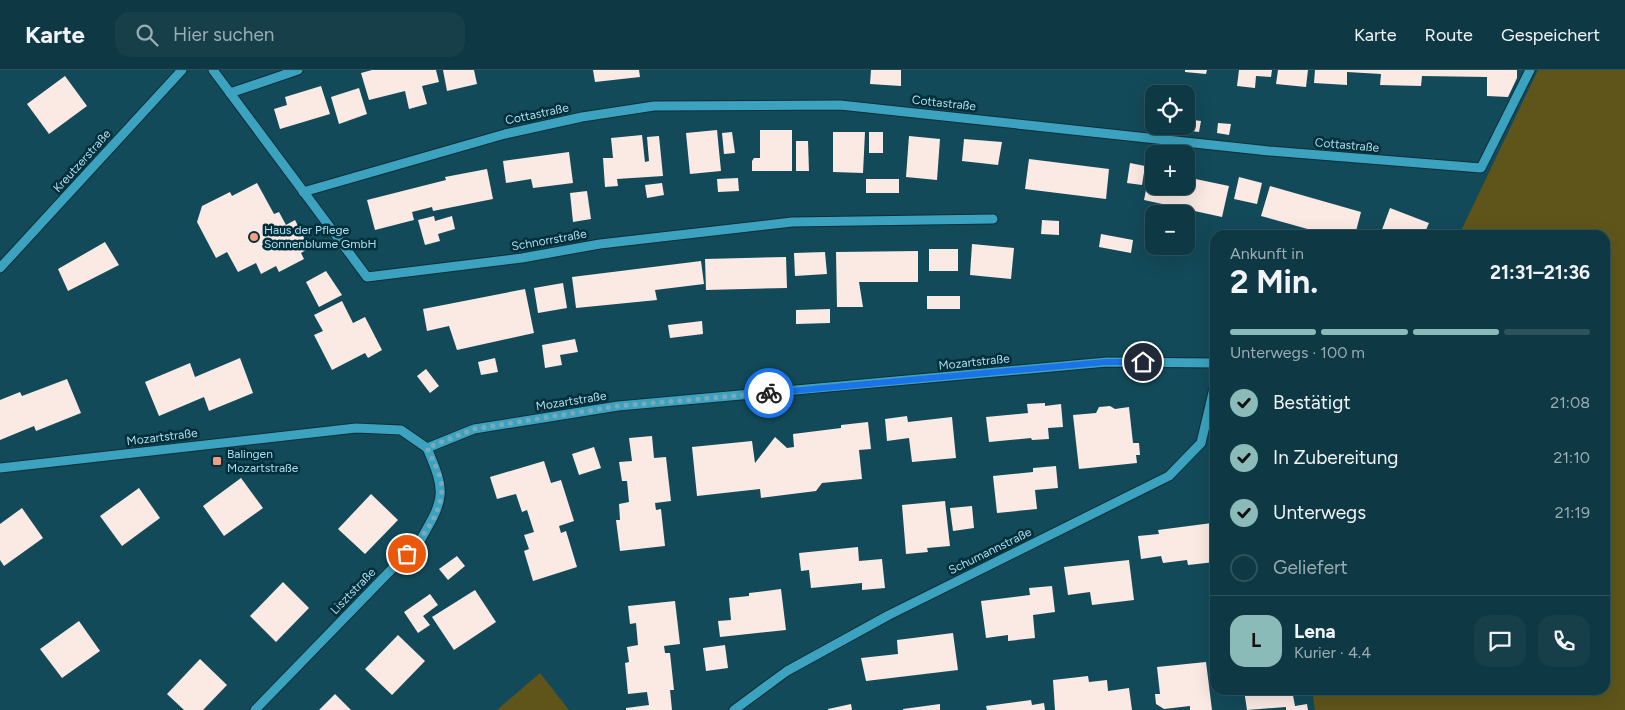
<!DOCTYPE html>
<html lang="de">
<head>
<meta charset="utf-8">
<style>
	:root { --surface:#0e3843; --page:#173f4a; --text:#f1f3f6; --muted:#9bacb2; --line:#2e525c; --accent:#8bbbb9 }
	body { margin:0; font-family:Figtree,sans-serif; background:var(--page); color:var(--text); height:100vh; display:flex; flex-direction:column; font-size:19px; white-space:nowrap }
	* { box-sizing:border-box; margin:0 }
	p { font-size:16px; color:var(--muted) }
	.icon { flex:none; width:28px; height:28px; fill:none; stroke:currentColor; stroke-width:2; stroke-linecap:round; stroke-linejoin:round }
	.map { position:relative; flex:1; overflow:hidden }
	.side { position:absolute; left:1210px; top:160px; width:400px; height:465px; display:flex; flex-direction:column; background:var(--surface); border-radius:15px; box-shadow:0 5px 20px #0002,0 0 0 1px var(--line) }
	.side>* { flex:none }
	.buttons { position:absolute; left:1145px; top:15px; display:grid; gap:10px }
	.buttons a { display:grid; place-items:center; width:50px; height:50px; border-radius:10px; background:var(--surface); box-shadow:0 5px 20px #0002,0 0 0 1px var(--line); font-size:25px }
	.pin { position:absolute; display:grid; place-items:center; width:42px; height:42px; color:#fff; margin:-21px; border:2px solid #fff; border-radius:50%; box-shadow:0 1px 5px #0007 }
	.courier { position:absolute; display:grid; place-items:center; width:50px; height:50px; margin:-25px; border:4px solid #1a73e8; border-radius:50%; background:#fff; color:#222; box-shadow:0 1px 6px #0007 }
	.summary em { font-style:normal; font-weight:700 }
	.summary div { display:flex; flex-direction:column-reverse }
	.summary { display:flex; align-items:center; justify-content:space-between; height:85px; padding:0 20px }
	h1 { font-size:32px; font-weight:700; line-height:38px }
	.bar { display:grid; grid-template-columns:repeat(4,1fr); gap:8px 5px; align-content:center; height:60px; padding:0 20px }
	.bar i { height:6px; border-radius:4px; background:var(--line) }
	.bar .selected { background:var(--accent) }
	.bar p { grid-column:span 4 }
	.line { display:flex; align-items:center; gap:12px; padding:0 20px; border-top:1px solid var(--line) }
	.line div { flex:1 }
	.round { display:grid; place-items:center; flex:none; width:52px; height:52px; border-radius:15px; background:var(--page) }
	ol { padding:0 20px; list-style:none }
	li { display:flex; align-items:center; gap:15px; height:55px }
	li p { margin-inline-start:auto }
	li .icon { padding:5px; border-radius:50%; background:var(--accent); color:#111; stroke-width:4 }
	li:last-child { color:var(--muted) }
	li i { width:28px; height:28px; border:2px solid var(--line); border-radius:50% }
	header { display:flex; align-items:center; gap:30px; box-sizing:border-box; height:70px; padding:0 25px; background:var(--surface); border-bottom:1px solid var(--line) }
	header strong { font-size:24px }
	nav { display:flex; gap:28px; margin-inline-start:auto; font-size:18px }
	.search { width:350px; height:45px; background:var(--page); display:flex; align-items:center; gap:12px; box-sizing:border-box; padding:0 18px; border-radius:15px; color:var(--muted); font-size:19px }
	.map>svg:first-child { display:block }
	.green { fill:#5f551b }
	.building { fill:#fbeae4 }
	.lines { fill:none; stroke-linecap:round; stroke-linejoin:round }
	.minor-casing { stroke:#0e2e37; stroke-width:11 }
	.minor { stroke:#3ba3bf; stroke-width:9 }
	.done { stroke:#7aaab9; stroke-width:5; stroke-dasharray:0 9 }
	.route { stroke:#1a73e8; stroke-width:6 }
	.poi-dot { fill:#f39f83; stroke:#012f3b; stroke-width:2 }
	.labels { text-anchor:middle; stroke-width:5; stroke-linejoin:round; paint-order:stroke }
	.street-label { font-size:12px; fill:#b1deed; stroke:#012f3b }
	.poi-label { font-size:12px; fill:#b1deed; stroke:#012f3b; text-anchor:start }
</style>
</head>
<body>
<header>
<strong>Karte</strong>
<div class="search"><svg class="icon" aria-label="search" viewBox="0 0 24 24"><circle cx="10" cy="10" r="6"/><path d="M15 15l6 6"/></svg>Hier suchen</div>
<nav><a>Karte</a><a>Route</a><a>Gespeichert</a></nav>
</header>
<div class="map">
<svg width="1625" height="640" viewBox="0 0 1625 640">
	<rect width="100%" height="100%" fill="#134a59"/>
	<g class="green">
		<path d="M 1538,0 L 1625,0 L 1625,640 L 1315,640 L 1312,620 L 1605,620 L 1605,165 L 1459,165 Z"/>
		<path d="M 540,603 L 569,640 L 497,640 Z"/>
	</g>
	<g class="building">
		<path d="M 372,0 L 436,0 L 439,12 L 422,16 L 427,34 L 409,39 L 405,21 L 369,30 L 361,3 Z"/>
		<path d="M 443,0 L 474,0 L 477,14 L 447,21 Z"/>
		<path d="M 593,0 L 639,0 L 640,7 L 595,12 Z"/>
		<path d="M 871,0 L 901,0 L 901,16 L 870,14 Z"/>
		<path d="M 1185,0 L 1207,0 L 1206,4 L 1185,2 Z"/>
		<path d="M 1239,0 L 1272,0 L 1271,7 L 1256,6 L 1255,18 L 1237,16 Z"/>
		<path d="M 1278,0 L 1308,0 L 1306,17 L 1276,14 Z"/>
		<path d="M 1315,0 L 1517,0 L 1517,8 L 1508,27 L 1487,26 L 1487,7 L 1422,6 L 1421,16 L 1380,15 L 1381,4 L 1347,2 L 1347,15 L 1314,13 Z"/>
		<path d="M 65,6 L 87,36 L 49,64 L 27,34 Z"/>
		<path d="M 321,16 L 330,44 L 280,59 L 274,39 L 287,35 L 285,27 Z"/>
		<path d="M 359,18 L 367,44 L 339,54 L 331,27 Z"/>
		<path d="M 1186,49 L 1201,51 L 1199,62 L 1183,60 L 1184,56 L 1186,56 Z"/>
		<path d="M 1218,53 L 1231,54 L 1229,65 L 1217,63 Z"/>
		<path d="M 717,60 L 721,101 L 690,104 L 686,63 Z"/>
		<path d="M 760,60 L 792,60 L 792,101 L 752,101 L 752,91 L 754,88 L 760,88 Z"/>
		<path d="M 732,62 L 735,83 L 724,84 L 722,63 Z"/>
		<path d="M 833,62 L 865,62 L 863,103 L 833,102 Z"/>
		<rect x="869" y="62" width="14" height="21"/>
		<path d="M 642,65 L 645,92 L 649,91 L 647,67 L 659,66 L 663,106 L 617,109 L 618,116 L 605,117 L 603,88 L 613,88 L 611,68 Z"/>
		<path d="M 909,66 L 940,69 L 937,110 L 906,107 Z"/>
		<path d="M 964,69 L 1002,72 L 998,95 L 962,91 Z"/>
		<path d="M 796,71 L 808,71 L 809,101 L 796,101 Z"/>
		<path d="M 569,82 L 573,113 L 533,118 L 531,109 L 506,113 L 503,91 Z"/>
		<path d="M 1029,89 L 1109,99 L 1106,129 L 1025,119 Z"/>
		<path d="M 1130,93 L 1145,96 L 1142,115 L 1127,113 Z"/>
		<path d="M 487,99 L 493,129 L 433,141 L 432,137 L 412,142 L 414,150 L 375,160 L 367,130 L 446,110 L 445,107 Z"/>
		<path d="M 1150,100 L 1154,100 L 1154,116 L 1186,116 L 1186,107 L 1229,116 L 1222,147 L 1144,130 Z"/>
		<path d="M 1239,107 L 1262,113 L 1257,134 L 1234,129 Z"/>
		<path d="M 738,108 L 739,121 L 718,122 L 717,109 Z"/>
		<rect x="866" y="109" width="33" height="14"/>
		<path d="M 257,113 L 274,144 L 279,142 L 286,155 L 295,150 L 309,178 L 301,183 L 304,189 L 279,202 L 276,196 L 261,204 L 256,193 L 238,202 L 227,182 L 216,188 L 197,152 L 202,136 L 230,122 L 232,126 Z"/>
		<path d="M 662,113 L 664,125 L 647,128 L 645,115 Z"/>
		<path d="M 1270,116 L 1361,142 L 1355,165 L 1329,165 L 1261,146 Z"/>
		<path d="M 587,121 L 591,149 L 573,152 L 570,123 Z"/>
		<path d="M 1390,138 L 1429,153 L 1426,160 L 1439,165 L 1380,165 Z"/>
		<path d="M 434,146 L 435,151 L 452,146 L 455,159 L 438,164 L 440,171 L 425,175 L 418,150 Z"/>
		<path d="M 1042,150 L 1059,151 L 1059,165 L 1041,164 Z"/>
		<path d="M 1101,164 L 1133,170 L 1131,183 L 1099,177 Z"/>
		<path d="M 105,172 L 119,195 L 68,221 L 58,199 Z"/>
		<path d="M 972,174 L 1014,178 L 1011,209 L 970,205 Z"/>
		<rect x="929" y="179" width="29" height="22"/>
		<path d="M 918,181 L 918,212 L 859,212 L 863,237 L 837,237 L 836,182 Z"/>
		<path d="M 825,182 L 827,204 L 795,206 L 794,183 Z"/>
		<path d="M 786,187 L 787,218 L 706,220 L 705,189 Z"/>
		<path d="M 701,191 L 704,214 L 655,220 L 657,230 L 576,238 L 572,207 Z"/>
		<path d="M 326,201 L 342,225 L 319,237 L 306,212 Z"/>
		<path d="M 563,213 L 567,238 L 538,243 L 534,218 Z"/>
		<path d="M 525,219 L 534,263 L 457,280 L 449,256 L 427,261 L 423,239 Z"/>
		<rect x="927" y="226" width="33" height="13"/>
		<path d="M 342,231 L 353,253 L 365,247 L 382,280 L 368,288 L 365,283 L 332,300 L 314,265 L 323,261 L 314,245 Z"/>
		<path d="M 830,239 L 830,253 L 796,254 L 796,240 Z"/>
		<path d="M 702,251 L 703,264 L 670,268 L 668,255 Z"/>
		<path d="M 575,269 L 578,282 L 560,285 L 562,295 L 545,298 L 542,275 Z"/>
		<path d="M 240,288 L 253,323 L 209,341 L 204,327 L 159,346 L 145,312 L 190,293 L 195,307 Z"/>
		<path d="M 495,288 L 498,302 L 481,305 L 478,292 Z"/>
		<path d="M 426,299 L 439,316 L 430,323 L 417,306 Z"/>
		<path d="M 67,309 L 81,343 L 36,361 L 34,356 L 0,370 L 0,330 L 20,322 L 22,326 Z"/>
		<path d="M 1045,333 L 1045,336 L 1061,334 L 1063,357 L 1048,358 L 1049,369 L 1032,370 L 1031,368 L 989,372 L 986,347 L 1028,343 L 1027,334 Z"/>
		<path d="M 1110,336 L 1115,339 L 1129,337 L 1133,373 L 1139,373 L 1140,385 L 1136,385 L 1137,393 L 1079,399 L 1073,345 L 1096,343 L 1099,337 Z"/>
		<path d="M 907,346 L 908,352 L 952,347 L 956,388 L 912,392 L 909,368 L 887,371 L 885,349 Z"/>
		<path d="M 868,352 L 871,379 L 859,380 L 862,409 L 822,413 L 816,421 L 761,428 L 760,419 L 697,426 L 692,377 L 752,371 L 755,393 L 775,367 L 787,378 L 794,377 L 793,364 L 841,358 L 841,355 Z"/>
		<path d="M 652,366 L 654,388 L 666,387 L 671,431 L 655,433 L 656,440 L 661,439 L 665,476 L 620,481 L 616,450 L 620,450 L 619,434 L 629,432 L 627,411 L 622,411 L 619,392 L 632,391 L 629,368 Z"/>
		<path d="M 594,377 L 601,398 L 579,405 L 572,384 Z"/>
		<path d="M 544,391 L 551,413 L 561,410 L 574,451 L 559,456 L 561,463 L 566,461 L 577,497 L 533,511 L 524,481 L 529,479 L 524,465 L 534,462 L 527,440 L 522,442 L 516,424 L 497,429 L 490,407 Z"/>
		<path d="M 1056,396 L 1058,418 L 1035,420 L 1037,439 L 997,443 L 993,406 L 1033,402 L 1033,398 Z"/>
		<path d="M 241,408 L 263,438 L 224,466 L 203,436 Z"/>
		<path d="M 139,418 L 160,448 L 122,476 L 100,446 Z"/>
		<path d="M 371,424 L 398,450 L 365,484 L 338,459 Z"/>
		<path d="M 945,431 L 950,476 L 927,478 L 928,482 L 906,484 L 902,435 Z"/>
		<path d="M 972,436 L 974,458 L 953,461 L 950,438 Z"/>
		<path d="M 22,438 L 43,468 L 4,496 L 0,490 L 0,454 Z"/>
		<path d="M 1212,453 L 1215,492 L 1188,495 L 1187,490 L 1163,493 L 1161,486 L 1141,489 L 1138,466 L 1159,464 L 1158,460 Z"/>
		<path d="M 858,477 L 859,491 L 882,489 L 885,518 L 862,520 L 862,513 L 811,518 L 809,500 L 801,501 L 799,483 Z"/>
		<path d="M 457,486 L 465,496 L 448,510 L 439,499 Z"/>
		<path d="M 1129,490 L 1134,530 L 1092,535 L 1090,522 L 1068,525 L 1064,497 Z"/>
		<path d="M 283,512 L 309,538 L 276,572 L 250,546 Z"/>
		<path d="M 1052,516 L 1055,542 L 1033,545 L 1035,568 L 1008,571 L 1008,565 L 986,568 L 981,531 L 1030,525 L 1029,518 Z"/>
		<path d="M 781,519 L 786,560 L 720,567 L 718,551 L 731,550 L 729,528 L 749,526 L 749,523 Z"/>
		<path d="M 475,520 L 496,552 L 454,580 L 432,547 Z"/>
		<path d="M 430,524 L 438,535 L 423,546 L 430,555 L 418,563 L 404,542 Z"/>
		<path d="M 675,531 L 680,574 L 664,576 L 665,583 L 670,583 L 674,620 L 670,620 L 672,640 L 626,640 L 626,638 L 649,635 L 647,622 L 628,624 L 625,593 L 629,592 L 627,577 L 638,575 L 636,553 L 630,554 L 628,536 Z"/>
		<path d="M 79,551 L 100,581 L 62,608 L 40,579 Z"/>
		<path d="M 953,563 L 958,600 L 866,611 L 861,588 L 898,584 L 897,570 Z"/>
		<path d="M 398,565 L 425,591 L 392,625 L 365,599 Z"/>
		<path d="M 725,575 L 728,598 L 706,601 L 703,578 Z"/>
		<path d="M 200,589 L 227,615 L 203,640 L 184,640 L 167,624 Z"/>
		<path d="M 1206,592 L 1212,640 L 1190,640 L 1190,636 L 1164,639 L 1156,634 L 1155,624 L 1160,624 L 1157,597 Z"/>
		<path d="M 1088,606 L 1089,612 L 1107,610 L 1108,621 L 1129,618 L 1132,640 L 1055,640 L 1053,610 Z"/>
		<path d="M 1244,620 L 1292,620 L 1295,636 L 1307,634 L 1308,640 L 1286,640 L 1286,637 L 1247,640 Z"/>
		<path d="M 335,624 L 351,640 L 319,640 Z"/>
		<path d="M 1031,630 L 1032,635 L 1044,633 L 1045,640 L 987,640 L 986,636 Z"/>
		<path d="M 851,634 L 852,640 L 828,640 L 828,639 Z"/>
		<path d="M 940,634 L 940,640 L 903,640 L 903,639 Z"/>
	</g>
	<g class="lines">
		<g class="minor-casing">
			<g id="minor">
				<path d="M 213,0 L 367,207 L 522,188 L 600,174 L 792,152 L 993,149"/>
				<path d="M 230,23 L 298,0"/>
				<path d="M 303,122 L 505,64 L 582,47 L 654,36 L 840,35 L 1269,81 L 1481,98 L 1530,0"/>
				<path d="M 0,198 L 182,0"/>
				<path d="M 427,378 L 474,359 L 618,336 L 1107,292 L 1215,293"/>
				<path d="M 0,398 L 356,358 L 401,360 L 427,378"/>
				<path d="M 255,640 L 421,469 C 445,428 446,422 427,378"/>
				<path d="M 734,640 L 787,601 L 889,545 L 1169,406 L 1201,373 L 1215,314"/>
			</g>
		</g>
		<use href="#minor" class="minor"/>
	</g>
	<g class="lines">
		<path class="done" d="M 407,484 C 423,467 441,444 442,419 C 442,406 432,389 427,378 L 474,359 L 618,336 L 769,323"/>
		<path class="route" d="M 769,323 L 1106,292 L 1143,292"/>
	</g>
	<g class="poi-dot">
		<circle cx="254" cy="167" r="5"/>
		<rect x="212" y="386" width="10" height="10" rx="2.5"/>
	</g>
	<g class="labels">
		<g class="street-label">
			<text transform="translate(944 33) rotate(6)" y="4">Cottastraße</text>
			<text transform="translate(537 44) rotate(-12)" y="4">Cottastraße</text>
			<text transform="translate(1347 75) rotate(5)" y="4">Cottastraße</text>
			<text transform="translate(82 91) rotate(-48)" y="4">Kreutzerstraße</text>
			<text transform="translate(549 170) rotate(-10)" y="4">Schnorrstraße</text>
			<text transform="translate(974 292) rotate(-6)" y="4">Mozartstraße</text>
			<text transform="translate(571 331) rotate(-9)" y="4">Mozartstraße</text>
			<text transform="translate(162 367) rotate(-7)" y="4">Mozartstraße</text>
			<text transform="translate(990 481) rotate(-26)" y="4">Schumannstraße</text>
			<text transform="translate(353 521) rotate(-46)" y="4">Lisztstraße</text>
		</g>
		<g class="poi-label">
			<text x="264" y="164">Haus der Pflege<tspan x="264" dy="14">Sonnenblume GmbH</tspan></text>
			<text x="227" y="388">Balingen<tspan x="227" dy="14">Mozartstraße</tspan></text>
		</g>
	</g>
</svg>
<div class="buttons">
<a><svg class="icon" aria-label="locate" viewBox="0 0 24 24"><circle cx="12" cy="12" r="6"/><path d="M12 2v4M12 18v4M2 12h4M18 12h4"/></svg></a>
<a>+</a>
<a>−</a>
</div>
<div class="pin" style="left:407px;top:484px;background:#ea580c"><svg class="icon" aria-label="bag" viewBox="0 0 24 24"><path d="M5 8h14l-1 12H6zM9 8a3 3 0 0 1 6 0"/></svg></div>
<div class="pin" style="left:1143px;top:292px;background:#1f2937"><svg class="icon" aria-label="home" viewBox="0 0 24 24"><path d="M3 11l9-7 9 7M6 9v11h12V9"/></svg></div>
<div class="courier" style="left:769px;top:323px"><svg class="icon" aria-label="bike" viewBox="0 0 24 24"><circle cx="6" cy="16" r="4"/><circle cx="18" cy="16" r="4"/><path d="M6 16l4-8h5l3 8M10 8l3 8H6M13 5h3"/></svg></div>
<section class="side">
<div class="summary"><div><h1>2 Min.</h1><p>Ankunft in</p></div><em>21:31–21:36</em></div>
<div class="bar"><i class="selected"></i><i class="selected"></i><i class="selected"></i><i></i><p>Unterwegs · 100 m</p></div>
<ol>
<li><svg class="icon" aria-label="check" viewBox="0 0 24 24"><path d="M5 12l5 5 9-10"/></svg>Bestätigt<p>21:08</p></li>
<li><svg class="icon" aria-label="check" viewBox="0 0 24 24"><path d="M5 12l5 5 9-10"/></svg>In Zubereitung<p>21:10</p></li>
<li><svg class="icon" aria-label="check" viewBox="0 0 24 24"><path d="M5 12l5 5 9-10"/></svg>Unterwegs<p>21:19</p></li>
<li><i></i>Geliefert</li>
</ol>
<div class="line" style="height:90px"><b class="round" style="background:var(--accent);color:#111">L</b><div><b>Lena</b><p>Kurier · 4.4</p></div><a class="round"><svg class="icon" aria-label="chat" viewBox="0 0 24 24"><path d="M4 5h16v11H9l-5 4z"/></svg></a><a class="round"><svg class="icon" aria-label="phone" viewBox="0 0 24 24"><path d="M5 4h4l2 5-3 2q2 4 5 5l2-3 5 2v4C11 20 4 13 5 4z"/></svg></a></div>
</section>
</div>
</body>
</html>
